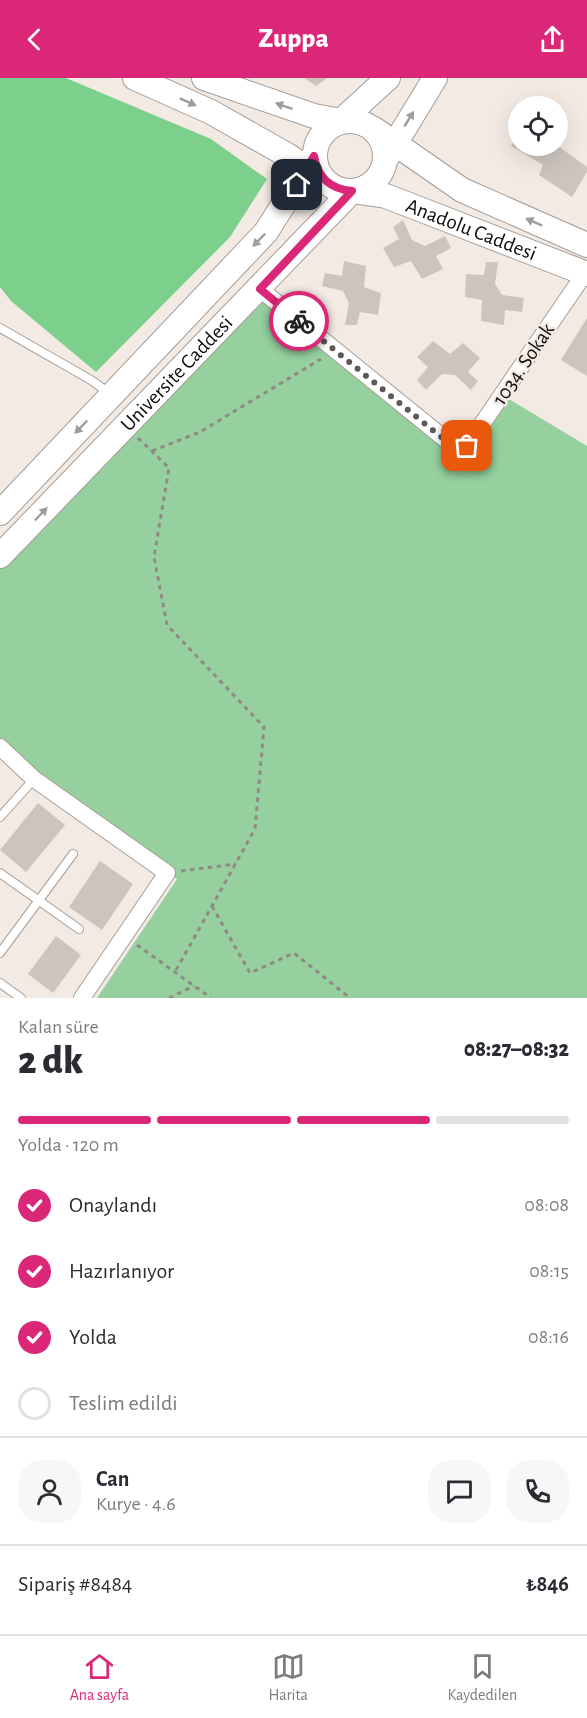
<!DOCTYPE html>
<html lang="tr">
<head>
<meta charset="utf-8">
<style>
	:root { --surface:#fff; --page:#f7f7f7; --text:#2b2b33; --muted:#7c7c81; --line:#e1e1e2; --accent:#db2777 }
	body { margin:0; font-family:"Alegreya Sans",sans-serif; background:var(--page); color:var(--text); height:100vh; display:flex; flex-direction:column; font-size:22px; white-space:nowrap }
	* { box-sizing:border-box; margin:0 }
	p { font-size:20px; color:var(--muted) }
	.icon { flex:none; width:33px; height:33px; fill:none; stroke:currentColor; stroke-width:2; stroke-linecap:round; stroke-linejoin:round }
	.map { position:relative; height:920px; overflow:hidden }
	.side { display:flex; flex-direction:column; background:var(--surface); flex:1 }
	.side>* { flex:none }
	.fabs { position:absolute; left:508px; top:18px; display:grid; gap:12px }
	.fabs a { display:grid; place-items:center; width:60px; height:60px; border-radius:50%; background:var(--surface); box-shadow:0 6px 24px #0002; font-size:30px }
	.pin { position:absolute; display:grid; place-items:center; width:51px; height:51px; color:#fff; margin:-26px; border-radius:12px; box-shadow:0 3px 9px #0006 }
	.courier { position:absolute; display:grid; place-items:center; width:60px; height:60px; margin:-30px; border:4px solid #db2777; border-radius:50%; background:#fff; color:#222; box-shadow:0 2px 8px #0007 }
	.head em { font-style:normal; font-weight:800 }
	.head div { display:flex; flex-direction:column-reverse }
	.head { display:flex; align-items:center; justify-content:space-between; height:102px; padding:0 18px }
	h1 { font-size:39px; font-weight:800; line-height:45px }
	.bar { display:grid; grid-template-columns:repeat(4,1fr); gap:9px 6px; align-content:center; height:72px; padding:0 18px }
	.bar i { height:8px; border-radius:4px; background:var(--line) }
	.bar .selected { background:var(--accent) }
	.bar p { grid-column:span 4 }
	.line { display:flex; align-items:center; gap:15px; padding:0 18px; border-top:2px solid var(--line) }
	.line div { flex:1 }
	.round { display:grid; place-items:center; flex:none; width:63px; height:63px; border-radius:24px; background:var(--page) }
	ol { padding:0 18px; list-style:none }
	li { display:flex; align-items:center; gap:18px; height:66px }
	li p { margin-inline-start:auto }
	li .icon { padding:6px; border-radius:50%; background:var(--accent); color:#fff; stroke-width:4 }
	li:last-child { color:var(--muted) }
	li i { width:33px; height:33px; border:3px solid var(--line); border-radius:50% }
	header { display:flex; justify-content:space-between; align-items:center; height:78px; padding:0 18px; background:var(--accent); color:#fff; font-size:27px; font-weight:800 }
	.tabs { display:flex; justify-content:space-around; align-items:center; height:84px; border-top:2px solid var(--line); background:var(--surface); font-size:16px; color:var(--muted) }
	.tabs a { display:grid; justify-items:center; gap:3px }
	.tabs .selected { color:var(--accent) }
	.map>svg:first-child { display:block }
	.green { fill:#95d09e }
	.forest { fill:#7cd08b }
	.building { fill:#cdc4be }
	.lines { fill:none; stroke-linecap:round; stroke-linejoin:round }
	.lane-casing { stroke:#a59d97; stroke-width:10 }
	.street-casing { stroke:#a59d97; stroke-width:18 }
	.secondary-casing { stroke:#a59d97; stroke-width:26 }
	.path { stroke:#908a86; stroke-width:3; stroke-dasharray:4.5 4.5; stroke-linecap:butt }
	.lane { stroke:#fff; stroke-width:8 }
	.street { stroke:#fff; stroke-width:16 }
	.secondary { stroke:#fff; stroke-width:24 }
	.oneway { fill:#9e9d9d }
	.done { stroke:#5e5956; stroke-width:6; stroke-dasharray:0 10.8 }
	.route { stroke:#db2777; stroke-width:8 }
	.labels { text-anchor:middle; stroke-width:5; stroke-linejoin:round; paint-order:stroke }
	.street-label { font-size:21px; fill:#0d0b09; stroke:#f3eae4 }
</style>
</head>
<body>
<header><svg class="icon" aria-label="back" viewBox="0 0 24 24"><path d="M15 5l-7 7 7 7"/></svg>Zuppa<svg class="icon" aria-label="share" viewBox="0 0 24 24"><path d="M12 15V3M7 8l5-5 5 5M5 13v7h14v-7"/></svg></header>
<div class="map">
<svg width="587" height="920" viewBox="0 0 587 920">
	<rect width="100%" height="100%" fill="#f3eae4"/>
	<path class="green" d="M 260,211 L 456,370 L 502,317 L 587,368 L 587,920 L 97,920 L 177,801 L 34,701 L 0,669 L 0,478 Z"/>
	<path class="forest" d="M 0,0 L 66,0 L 211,61 L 267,101 L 230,159 L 96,294 L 11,223 L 0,209 Z"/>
	<g class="building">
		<path d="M 304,0 L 327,0 L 316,8 Z"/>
		<path d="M 519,55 L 519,68 L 549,68 L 554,71 L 558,68 L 587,89 L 587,94 L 572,119 L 539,97 L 543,87 L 511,68 Z"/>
		<path d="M 403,142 L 412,162 L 425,168 L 445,158 L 451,170 L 436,178 L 443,191 L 422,201 L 411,183 L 394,189 L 383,170 L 399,161 L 393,149 Z"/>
		<path d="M 344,183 L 366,188 L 364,209 L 381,215 L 378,237 L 360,234 L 357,247 L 345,247 L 349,225 L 343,213 L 322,208 L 325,195 L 342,198 Z"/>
		<path d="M 486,184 L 498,184 L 495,206 L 502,217 L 524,220 L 522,234 L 505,232 L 504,247 L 481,243 L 482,222 L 465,219 L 466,196 L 484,197 Z"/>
		<path d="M 587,240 L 587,298 L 561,282 Z"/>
		<path d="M 433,263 L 450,276 L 463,265 L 480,280 L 468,294 L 478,303 L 471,312 L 455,297 L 442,296 L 426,312 L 417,302 L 428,289 L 417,279 Z"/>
		<path d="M 38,725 L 65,747 L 26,794 L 0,772 Z"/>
		<path d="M 100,783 L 133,806 L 102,852 L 69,829 Z"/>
		<path d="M 56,858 L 81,877 L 53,915 L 28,896 Z"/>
	</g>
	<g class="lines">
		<g class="lane-casing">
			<g id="lane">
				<path d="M 0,250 L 91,302 L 109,315"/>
				<path d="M 0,739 L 34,701"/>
				<path d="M 0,795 L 79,851"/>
				<path d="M 0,875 L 73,776"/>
				<path d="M 0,905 L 21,920"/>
			</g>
		</g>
		<g class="street-casing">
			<g id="street">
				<path d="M 260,211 L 456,370 L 467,368 L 585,195"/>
				<path d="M 0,669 L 34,701 L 167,795 L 82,920"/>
			</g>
		</g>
		<g class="secondary-casing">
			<g id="secondary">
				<path d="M 135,0 L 211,34 L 287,77 L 321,99"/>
				<path d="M 204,0 L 314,38 L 341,43 L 388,0"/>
				<circle cx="350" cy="78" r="35"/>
				<path d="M 374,51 L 462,112 L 587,167"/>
				<path d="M 387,79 L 435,0"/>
				<path d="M 0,435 L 266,154 L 314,78"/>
				<path id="s1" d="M 0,478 L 352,113 L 386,118 L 587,196"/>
			</g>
		</g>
		<g class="path">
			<path d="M 138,360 L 169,390 L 154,479 L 167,547 L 264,649 L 255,751 L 175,894"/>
			<path d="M 152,373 L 200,354 L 321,281"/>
			<path d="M 181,793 L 236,786"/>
			<path d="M 212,828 L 250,895 L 294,875 L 350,920"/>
			<path d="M 137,867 L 211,920"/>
			<path d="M 169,920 L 194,908"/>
		</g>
		<use href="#lane" class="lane"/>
		<use href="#street" class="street"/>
		<use href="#secondary" class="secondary"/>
	</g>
	<defs><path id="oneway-solid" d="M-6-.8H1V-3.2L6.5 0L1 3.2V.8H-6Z" transform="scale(1.5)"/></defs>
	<g class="oneway">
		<use href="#oneway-solid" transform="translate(188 24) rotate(24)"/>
		<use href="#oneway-solid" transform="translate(284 28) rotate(-161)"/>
		<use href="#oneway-solid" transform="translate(409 41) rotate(-59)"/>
		<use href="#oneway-solid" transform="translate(534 144) rotate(-156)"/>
		<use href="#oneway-solid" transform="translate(259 162) rotate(134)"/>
		<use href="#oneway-solid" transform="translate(81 349) rotate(134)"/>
		<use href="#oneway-solid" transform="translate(41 436) rotate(-46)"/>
	</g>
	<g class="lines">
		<path class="done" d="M 299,243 L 446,363 L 456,370 L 467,368"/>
		<path class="route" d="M 297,107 L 314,78 C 318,100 330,111 352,113 L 260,211 L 299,243"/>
	</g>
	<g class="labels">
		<g class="street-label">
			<text dy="7" stroke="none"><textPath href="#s1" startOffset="633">Anadolu Caddesi</textPath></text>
			<text transform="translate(523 286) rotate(-56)" y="7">1034. Sokak</text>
			<text dy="7" stroke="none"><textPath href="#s1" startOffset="254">Universite Caddesi</textPath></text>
		</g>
	</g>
</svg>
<div class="fabs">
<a><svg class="icon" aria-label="locate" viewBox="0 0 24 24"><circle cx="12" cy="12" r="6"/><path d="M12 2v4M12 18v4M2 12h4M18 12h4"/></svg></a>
</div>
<div class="pin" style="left:467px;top:368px;background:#ea580c"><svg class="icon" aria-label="bag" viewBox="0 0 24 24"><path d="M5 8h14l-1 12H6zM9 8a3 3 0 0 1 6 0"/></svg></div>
<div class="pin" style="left:297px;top:107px;background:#1f2937"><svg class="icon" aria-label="home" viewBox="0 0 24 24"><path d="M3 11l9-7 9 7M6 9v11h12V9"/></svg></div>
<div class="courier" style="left:299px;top:243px"><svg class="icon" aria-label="bike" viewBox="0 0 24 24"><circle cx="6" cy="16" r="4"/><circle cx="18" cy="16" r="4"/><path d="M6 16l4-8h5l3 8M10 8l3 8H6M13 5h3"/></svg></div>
</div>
<section class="side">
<div class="head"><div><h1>2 dk</h1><p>Kalan süre</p></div><em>08:27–08:32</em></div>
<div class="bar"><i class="selected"></i><i class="selected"></i><i class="selected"></i><i></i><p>Yolda · 120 m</p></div>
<ol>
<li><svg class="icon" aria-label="check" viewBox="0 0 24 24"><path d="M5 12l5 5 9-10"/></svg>Onaylandı<p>08:08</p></li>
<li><svg class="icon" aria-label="check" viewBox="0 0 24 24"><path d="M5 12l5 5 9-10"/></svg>Hazırlanıyor<p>08:15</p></li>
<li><svg class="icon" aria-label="check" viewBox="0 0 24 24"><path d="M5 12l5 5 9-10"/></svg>Yolda<p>08:16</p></li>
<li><i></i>Teslim edildi</li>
</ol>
<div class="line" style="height:108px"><a class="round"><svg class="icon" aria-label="person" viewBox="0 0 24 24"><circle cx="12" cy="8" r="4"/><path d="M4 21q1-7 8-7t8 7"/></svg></a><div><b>Can</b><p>Kurye · 4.6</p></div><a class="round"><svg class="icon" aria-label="chat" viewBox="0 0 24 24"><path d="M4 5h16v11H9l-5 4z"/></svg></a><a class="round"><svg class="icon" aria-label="phone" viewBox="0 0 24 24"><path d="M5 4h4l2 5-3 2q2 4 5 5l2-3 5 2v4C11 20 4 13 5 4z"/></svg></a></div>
<div class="line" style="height:78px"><div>Sipariş #8484</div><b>₺846</b></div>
</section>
<nav class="tabs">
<a class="selected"><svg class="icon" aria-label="home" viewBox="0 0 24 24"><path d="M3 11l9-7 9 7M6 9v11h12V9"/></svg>Ana sayfa</a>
<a><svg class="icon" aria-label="map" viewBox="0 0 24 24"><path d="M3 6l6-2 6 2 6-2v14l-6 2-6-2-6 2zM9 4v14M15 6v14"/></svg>Harita</a>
<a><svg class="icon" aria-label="saved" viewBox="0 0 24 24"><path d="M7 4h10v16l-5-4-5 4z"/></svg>Kaydedilen</a>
</nav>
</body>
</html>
